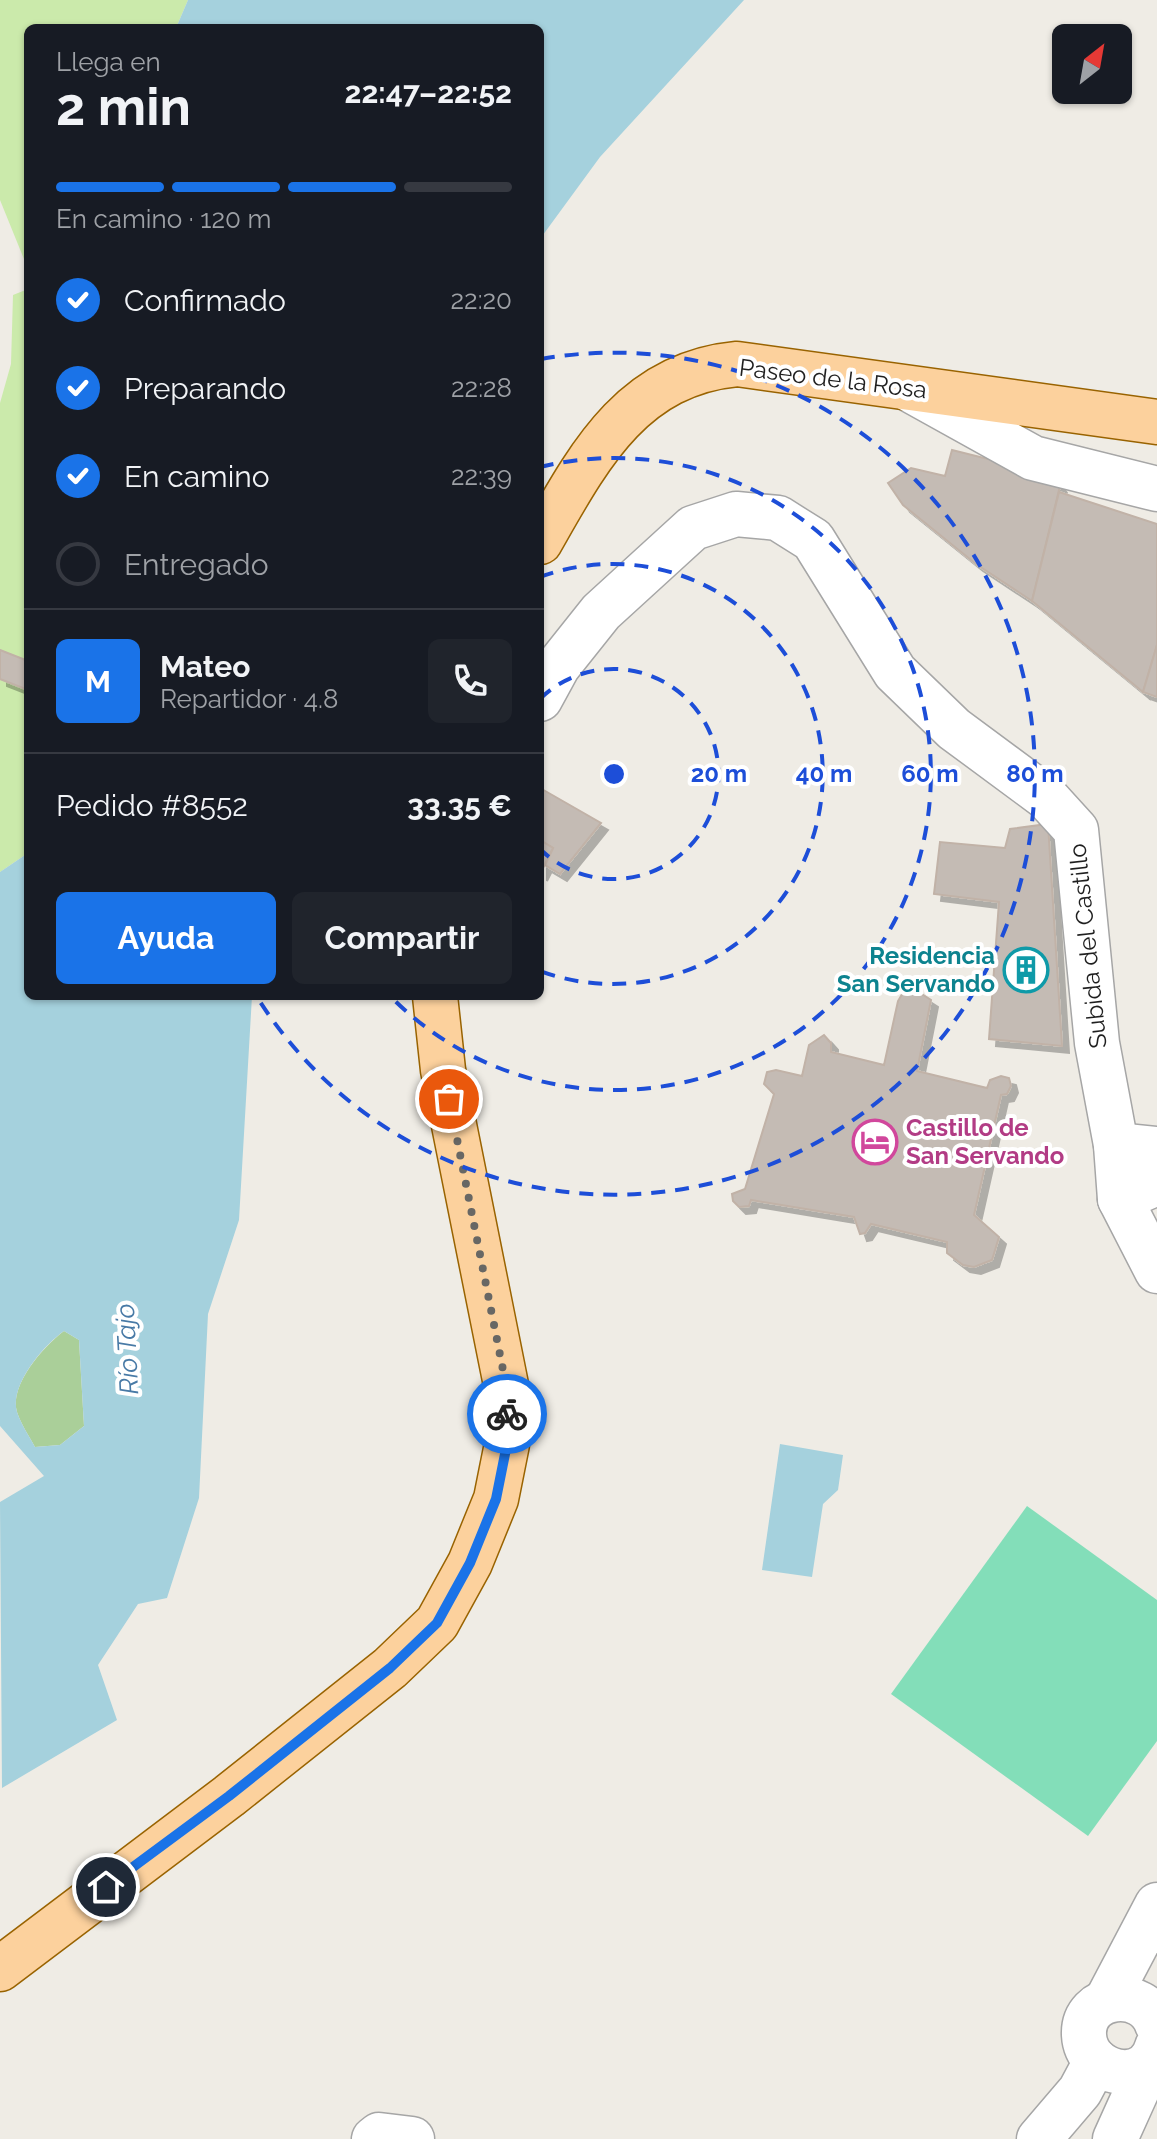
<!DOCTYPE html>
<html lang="es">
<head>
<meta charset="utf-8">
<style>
	:root { --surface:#171b24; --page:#20242c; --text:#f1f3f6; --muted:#9ea1a6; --line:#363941; --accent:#1a73e8 }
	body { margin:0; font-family:Raleway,sans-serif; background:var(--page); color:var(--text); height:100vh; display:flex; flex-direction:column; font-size:30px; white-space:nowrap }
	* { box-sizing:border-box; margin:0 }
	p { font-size:26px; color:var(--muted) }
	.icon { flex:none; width:44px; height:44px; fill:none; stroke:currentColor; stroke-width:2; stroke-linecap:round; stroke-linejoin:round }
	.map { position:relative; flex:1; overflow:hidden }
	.side { position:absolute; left:24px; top:24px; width:520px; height:976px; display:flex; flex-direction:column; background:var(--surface); border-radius:12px; box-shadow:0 2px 6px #0004 }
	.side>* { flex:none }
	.needle { width:52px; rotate:31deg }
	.controls { position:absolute; left:1052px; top:24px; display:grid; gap:16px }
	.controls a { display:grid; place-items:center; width:80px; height:80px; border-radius:12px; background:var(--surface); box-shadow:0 2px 6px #0004; font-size:40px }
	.pin { position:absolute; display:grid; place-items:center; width:68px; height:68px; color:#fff; margin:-34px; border:4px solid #fff; border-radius:50%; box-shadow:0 2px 8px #0007 }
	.courier { position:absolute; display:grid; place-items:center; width:80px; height:80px; margin:-40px; border:6px solid #1a73e8; border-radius:50%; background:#fff; color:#222; box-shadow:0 2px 10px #0007 }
	.head em { font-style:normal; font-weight:700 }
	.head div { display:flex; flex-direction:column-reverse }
	.head { display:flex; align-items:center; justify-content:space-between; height:136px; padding:0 32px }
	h1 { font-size:52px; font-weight:700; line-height:60px }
	.bar { display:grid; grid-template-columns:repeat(4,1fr); gap:12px 8px; align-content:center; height:96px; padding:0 32px }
	.bar i { height:10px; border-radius:6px; background:var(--line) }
	.bar .current { background:var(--accent) }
	.bar p { grid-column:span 4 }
	.line { display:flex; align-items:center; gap:20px; padding:0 32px; border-top:2px solid var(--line) }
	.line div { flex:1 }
	.round { display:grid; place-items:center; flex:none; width:84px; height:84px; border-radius:12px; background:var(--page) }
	ol { padding:0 32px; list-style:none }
	li { display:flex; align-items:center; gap:24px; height:88px }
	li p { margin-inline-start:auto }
	li .icon { padding:8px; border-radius:50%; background:var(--accent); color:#fff; stroke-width:4 }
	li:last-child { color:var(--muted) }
	li i { width:44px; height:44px; border:4px solid var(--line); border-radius:50% }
	.primary-button { display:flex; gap:16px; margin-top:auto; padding:16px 32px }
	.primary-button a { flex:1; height:92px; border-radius:12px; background:var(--accent); color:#fff; font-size:32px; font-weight:700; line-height:92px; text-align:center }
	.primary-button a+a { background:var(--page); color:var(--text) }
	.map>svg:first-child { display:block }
	.grass { fill:#cbeaab }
	.forest { fill:#aacf99 }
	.pitch { fill:#83deb9 }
	.water { fill:#a5d1dd; fill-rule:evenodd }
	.building { fill:#c4bbb4; stroke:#c1b2a7; stroke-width:2; filter:url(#shadow) }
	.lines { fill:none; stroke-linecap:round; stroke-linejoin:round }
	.minor-casing { stroke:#a6a6a6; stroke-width:47 }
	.major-casing { stroke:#996300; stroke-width:47 }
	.minor { stroke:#fff; stroke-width:44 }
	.major { stroke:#fcd19d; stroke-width:44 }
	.done { stroke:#686764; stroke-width:8; stroke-dasharray:0 14.4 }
	.route { stroke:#1a73e8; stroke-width:10 }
	.ring { fill:none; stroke:#1d4ed8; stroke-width:4; stroke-dasharray:14 10 }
	.labels { text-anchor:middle; stroke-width:8; stroke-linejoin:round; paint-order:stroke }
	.street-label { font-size:24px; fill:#1f1f1f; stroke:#fff }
	.culture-label { font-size:24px; font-weight:bold; fill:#0d838f; stroke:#fff; text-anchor:end }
	.hotel-label { font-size:24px; font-weight:bold; fill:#b23c85; stroke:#fff; text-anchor:start }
	.water-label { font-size:26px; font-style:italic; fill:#487aa6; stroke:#fff }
	.centre { fill:#1d4ed8; stroke:#fff; stroke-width:4 }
	.ring-label { font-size:24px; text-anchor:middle; font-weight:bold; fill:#1d4ed8; stroke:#fff; stroke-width:8; stroke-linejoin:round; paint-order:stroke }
</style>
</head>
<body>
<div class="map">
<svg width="1157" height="2139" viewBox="0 0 1157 2139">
	<defs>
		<filter id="shadow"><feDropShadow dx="7" dy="7" stdDeviation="0" flood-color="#0004"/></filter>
	</defs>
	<rect width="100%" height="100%" fill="#efece5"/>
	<g class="grass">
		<path d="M 0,0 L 188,0 L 176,28 L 28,28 L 28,269 L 0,200 Z"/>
		<path d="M 28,289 L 28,853 L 0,872 L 0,403 L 11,364 L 13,295 Z"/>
	</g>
	<path class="forest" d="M 64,1331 L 79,1340 L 84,1426 L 60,1445 L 35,1447 C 29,1436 21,1424 17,1412 C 9,1385 44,1346 64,1331 Z"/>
	<path class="pitch" d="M 1027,1506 L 1157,1600 L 1157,1741 L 1088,1836 L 891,1694 Z"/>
	<g class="water">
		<path d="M 188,0 L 744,0 L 600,157 L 540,239 L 540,28 L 176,28 Z"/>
		<path d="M 28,853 L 28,996 L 252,996 L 239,1220 L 208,1314 L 199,1498 L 167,1598 L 138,1604 L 98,1665 L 117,1720 L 2,1788 L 0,1502 L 44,1476 L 0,1426 L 0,872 ZM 64,1331 L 79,1340 L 84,1426 L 60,1445 L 35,1447 C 29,1436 21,1424 17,1412 C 9,1385 44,1345 64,1331 Z"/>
		<path d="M 780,1444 L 843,1455 L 838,1490 L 823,1504 L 812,1577 L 762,1570 Z"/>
	</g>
	<g class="building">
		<path d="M 952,450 L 1052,475 L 1060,486 L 1032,601 L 976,564 L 903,505 L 888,483 L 911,468 L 945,476 Z"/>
		<path d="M 1059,492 L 1157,524 L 1157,645 L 1143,692 L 1032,601 Z"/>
		<path d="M 1157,645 L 1157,697 L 1143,692 Z"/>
		<path d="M 0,650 L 28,661 L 28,690 L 0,679 Z"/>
		<path d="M 540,788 L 601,823 L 560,874 L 545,865 L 553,848 L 540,840 Z"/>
		<path d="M 1048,824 L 1062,1046 L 989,1039 L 999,902 L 934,894 L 940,842 L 1005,848 L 1010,829 Z"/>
		<path d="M 540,840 L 553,848 L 540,874 Z"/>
		<path d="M 914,989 L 931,1000 L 917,1071 L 987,1088 L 990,1080 L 1001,1076 L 1009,1078 L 1011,1086 L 1007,1094 L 1001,1095 L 974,1215 L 999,1237 L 992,1260 L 974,1267 L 963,1265 L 947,1253 L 947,1242 L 871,1224 L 865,1233 L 860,1234 L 854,1217 L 751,1200 L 749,1206 L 739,1207 L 733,1201 L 732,1194 L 745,1189 L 774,1094 L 764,1084 L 767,1072 L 776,1070 L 802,1076 L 809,1045 L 824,1035 L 831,1043 L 831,1052 L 884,1065 L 898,1001 L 904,991 Z"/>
	</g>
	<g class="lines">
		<g class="minor-casing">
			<g id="minor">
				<path d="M 907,388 L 1033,458 L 1157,489"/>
				<path d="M 540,699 L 558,666 L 601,612 L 693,528 L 736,514 L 778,518 L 813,540 L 895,672 L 954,729 L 1046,797 L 1076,830 L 1097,1043 L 1116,1145 L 1120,1199 L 1157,1271"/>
				<path d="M 1116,1145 L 1157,1149"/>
				<path d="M 1120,1199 L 1157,1183"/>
				<path d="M 1107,2000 L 1157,1905"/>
				<path d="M 1157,2024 C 1144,1986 1082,1993 1084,2035 C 1086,2075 1146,2088 1157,2047"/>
				<path d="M 374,2139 L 379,2135 L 412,2139"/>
				<path d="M 1039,2139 L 1080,2091 L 1096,2061"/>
				<path d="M 1115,2139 L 1138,2088"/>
			</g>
		</g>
		<g class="major-casing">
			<g id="major">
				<path d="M 540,542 C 588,458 631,374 737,364 L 1157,422"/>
				<path d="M 0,1969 L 229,1796 L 390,1668 L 437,1623 L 470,1563 L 496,1499 L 507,1444 L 506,1385 L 443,1070 L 435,996"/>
			</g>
		</g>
		<use href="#minor" class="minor"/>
		<use href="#major" class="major"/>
	</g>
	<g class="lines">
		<path class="done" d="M 449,1099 L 506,1385 L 507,1414"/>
		<path class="route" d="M 106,1887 L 229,1796 L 390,1668 L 437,1623 L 470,1563 L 496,1499 L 507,1444 L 507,1414"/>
	</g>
	<g class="ring">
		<path d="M540 699A105 105 0 1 1 540 849"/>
		<path d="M540 577A210 210 0 1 1 540 971"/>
		<path d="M540 467A316 316 0 1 1 391 997"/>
		<path d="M541 359A421 421 0 1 1 257 997"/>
	</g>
	<defs>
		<g id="building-ring" transform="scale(2.3)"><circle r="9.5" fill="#fff" stroke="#0f9aa8" stroke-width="1.5"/><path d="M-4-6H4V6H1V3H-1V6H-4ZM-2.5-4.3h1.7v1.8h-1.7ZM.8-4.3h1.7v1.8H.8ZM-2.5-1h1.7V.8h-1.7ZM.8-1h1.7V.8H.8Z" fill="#0f9aa8"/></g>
		<g id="hotel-ring" transform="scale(2.3)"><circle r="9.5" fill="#fff" stroke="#d1479c" stroke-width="1.5"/><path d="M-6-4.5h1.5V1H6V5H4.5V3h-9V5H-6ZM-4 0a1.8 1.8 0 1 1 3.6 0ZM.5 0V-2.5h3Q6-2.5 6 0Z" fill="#d1479c"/></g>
	</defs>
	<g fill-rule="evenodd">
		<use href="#building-ring" x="1026" y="970"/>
		<use href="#hotel-ring" x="875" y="1142"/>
	</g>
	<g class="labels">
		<g class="street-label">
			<text transform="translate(833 379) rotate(7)" y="8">Paseo de la Rosa</text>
			<text transform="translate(1088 946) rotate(-96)" y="8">Subida del Castillo</text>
		</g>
		<g class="culture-label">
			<text x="995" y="964">Residencia<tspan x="995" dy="28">San Servando</tspan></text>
		</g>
		<g class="hotel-label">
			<text x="906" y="1136">Castillo de<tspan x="906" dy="28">San Servando</tspan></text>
		</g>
		<g class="water-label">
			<text transform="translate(127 1349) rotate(-93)" y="9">Río Tajo</text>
		</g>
	</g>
	<circle cx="614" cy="774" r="12" class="centre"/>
	<g class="ring-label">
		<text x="719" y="782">20 m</text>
		<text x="824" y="782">40 m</text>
		<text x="930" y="782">60 m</text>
		<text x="1035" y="782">80 m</text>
	</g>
</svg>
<div class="controls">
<a><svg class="needle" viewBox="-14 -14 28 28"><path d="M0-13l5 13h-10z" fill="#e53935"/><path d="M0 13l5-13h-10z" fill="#9ea1a6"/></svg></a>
</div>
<div class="pin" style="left:449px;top:1099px;background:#ea580c"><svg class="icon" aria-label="bag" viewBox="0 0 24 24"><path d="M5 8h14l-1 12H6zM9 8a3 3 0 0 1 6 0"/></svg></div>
<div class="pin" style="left:106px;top:1887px;background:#1f2937"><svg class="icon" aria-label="home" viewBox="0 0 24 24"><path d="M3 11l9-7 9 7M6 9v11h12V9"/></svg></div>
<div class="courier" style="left:507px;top:1414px"><svg class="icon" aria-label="bike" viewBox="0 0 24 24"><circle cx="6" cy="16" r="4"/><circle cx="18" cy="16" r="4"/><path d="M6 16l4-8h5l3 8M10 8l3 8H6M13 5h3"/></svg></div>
<section class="side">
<div class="head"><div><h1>2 min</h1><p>Llega en</p></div><em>22:47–22:52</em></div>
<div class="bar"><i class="current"></i><i class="current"></i><i class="current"></i><i></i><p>En camino · 120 m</p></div>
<ol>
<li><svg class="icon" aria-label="check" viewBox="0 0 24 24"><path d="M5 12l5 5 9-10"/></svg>Confirmado<p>22:20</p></li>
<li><svg class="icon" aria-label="check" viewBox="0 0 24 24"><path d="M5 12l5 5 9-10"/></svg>Preparando<p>22:28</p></li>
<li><svg class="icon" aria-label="check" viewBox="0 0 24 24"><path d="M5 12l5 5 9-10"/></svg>En camino<p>22:39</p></li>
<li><i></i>Entregado</li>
</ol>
<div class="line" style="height:144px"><b class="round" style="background:var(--accent);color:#fff">M</b><div><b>Mateo</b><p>Repartidor · 4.8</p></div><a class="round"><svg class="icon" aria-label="phone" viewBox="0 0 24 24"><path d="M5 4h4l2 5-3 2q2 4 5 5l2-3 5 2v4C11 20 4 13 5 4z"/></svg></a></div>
<div class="line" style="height:104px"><div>Pedido #8552</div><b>33.35 €</b></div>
<div class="primary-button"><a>Ayuda</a><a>Compartir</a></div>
</section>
</div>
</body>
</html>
